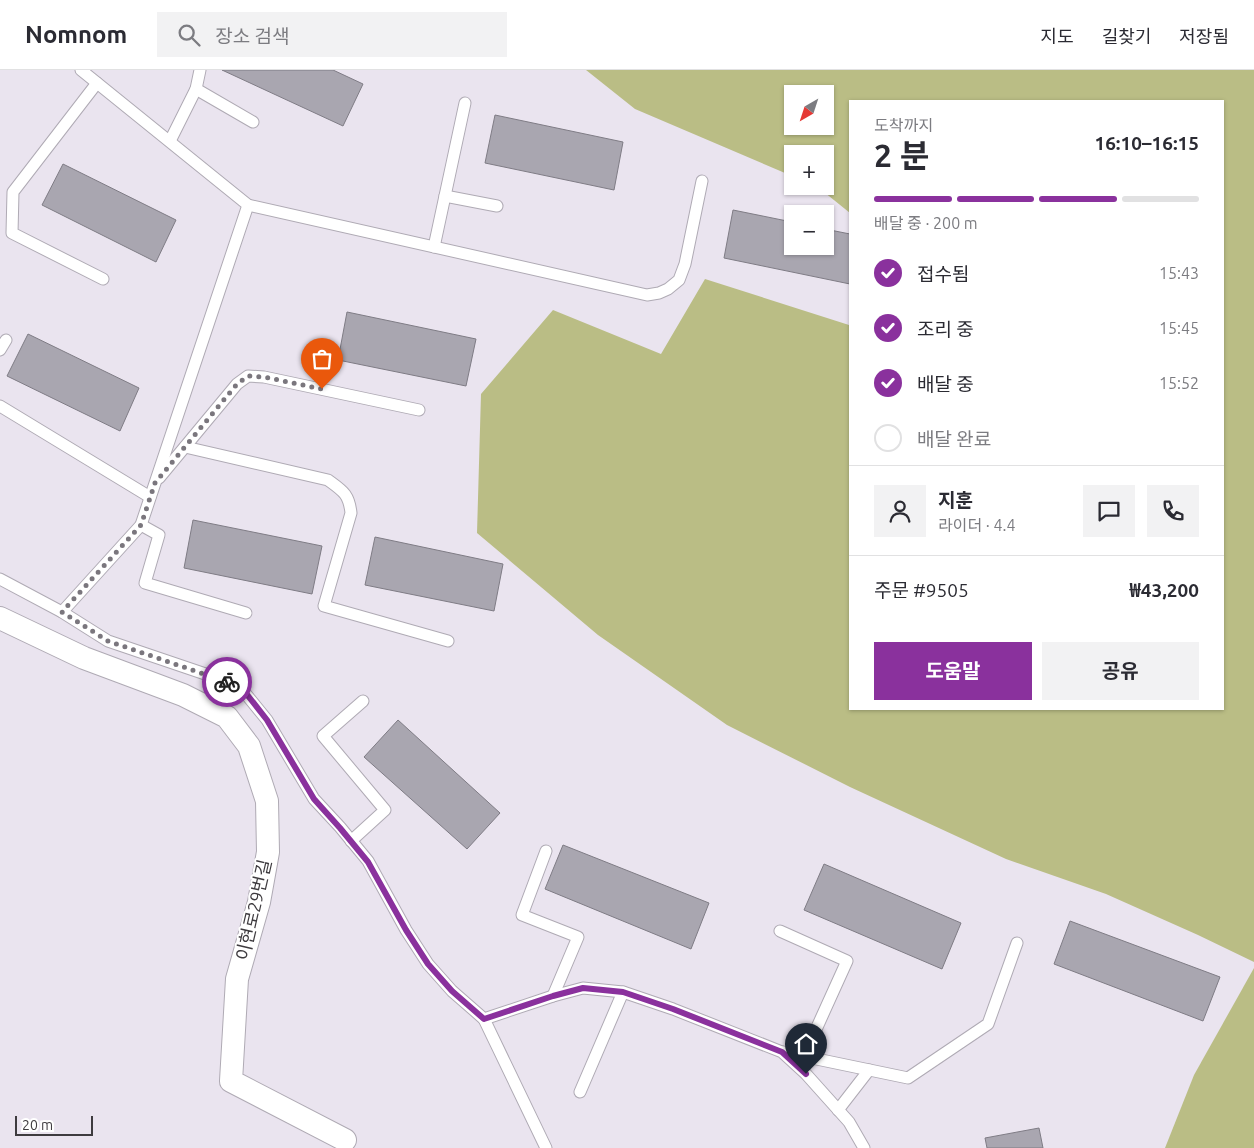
<!DOCTYPE html>
<html lang="ko">
<head>
<meta charset="utf-8">
<style>
	:root { --surface:#fff; --page:#f2f2f3; --text:#2b2b33; --muted:#7c7c81; --line:#e1e1e2; --accent:#8a319d }
	body { margin:0; font-family:Ubuntu,"Noto Sans KR",sans-serif; background:var(--page); color:var(--text); height:100vh; display:flex; flex-direction:column; font-size:19px; white-space:nowrap }
	* { box-sizing:border-box; margin:0 }
	p { font-size:16px; color:var(--muted) }
	.icon { flex:none; width:28px; height:28px; fill:none; stroke:currentColor; stroke-width:2; stroke-linecap:round; stroke-linejoin:round }
	.map { position:relative; flex:1; overflow:hidden }
	.side { position:absolute; left:849px; top:30px; width:375px; height:610px; display:flex; flex-direction:column; background:var(--surface); border-radius:0px; box-shadow:0 1px 4px #0004 }
	.side>* { flex:none }
	.needle { width:32px; rotate:219deg }
	.tools { position:absolute; left:784px; top:15px; display:grid; gap:10px }
	.tools a { display:grid; place-items:center; width:50px; height:50px; border-radius:0px; background:var(--surface); box-shadow:0 1px 4px #0004; font-size:25px }
	.scale { position:absolute; left:15px; bottom:12px; width:78px; box-sizing:border-box; padding-left:5px; border:2px solid #3e3b3f; border-top:0; font-size:14px; line-height:18px; white-space:nowrap; color:#3e3b3f; -webkit-text-stroke:4px #fff; paint-order:stroke }
	.pin { position:absolute; display:grid; place-items:center; width:42px; height:42px; color:#fff; margin:-51px -21px; border-radius:50% 50% 50% 0; rotate:-45deg; box-shadow:0 0 5px #0007 }
	.pin .icon { rotate:45deg }
	.courier { position:absolute; display:grid; place-items:center; width:50px; height:50px; margin:-25px; border:4px solid #8a319d; border-radius:50%; background:#fff; color:#222; box-shadow:0 1px 6px #0007 }
	.headline em { font-style:normal; font-weight:700 }
	.headline div { display:flex; flex-direction:column-reverse }
	.headline { display:flex; align-items:center; justify-content:space-between; height:85px; padding:0 25px }
	h1 { font-size:32px; font-weight:700; line-height:38px }
	.bar { display:grid; grid-template-columns:repeat(4,1fr); gap:8px 5px; align-content:center; height:60px; padding:0 25px }
	.bar i { height:6px; border-radius:4px; background:var(--line) }
	.bar .current { background:var(--accent) }
	.bar p { grid-column:span 4 }
	.line { display:flex; align-items:center; gap:12px; padding:0 25px; border-top:1px solid var(--line) }
	.line div { flex:1 }
	.round { display:grid; place-items:center; flex:none; width:52px; height:52px; border-radius:0px; background:var(--page) }
	ol { padding:0 25px; list-style:none }
	li { display:flex; align-items:center; gap:15px; height:55px }
	li p { margin-inline-start:auto }
	li .icon { padding:5px; border-radius:50%; background:var(--accent); color:#fff; stroke-width:4 }
	li:last-child { color:var(--muted) }
	li i { width:28px; height:28px; border:2px solid var(--line); border-radius:50% }
	.button { display:flex; gap:10px; margin-top:auto; padding:10px 25px }
	.button a { flex:1; height:58px; border-radius:0px; background:var(--accent); color:#fff; font-size:20px; font-weight:700; line-height:58px; text-align:center }
	.button a+a { background:var(--page); color:var(--text) }
	header { display:flex; align-items:center; gap:30px; box-sizing:border-box; height:70px; padding:0 25px; background:var(--surface); border-bottom:1px solid var(--line) }
	header strong { font-size:24px }
	nav { display:flex; gap:28px; margin-inline-start:auto; font-size:18px }
	.search { width:350px; height:45px; background:var(--page); display:flex; align-items:center; gap:12px; box-sizing:border-box; padding:0 18px; border-radius:0px; color:var(--muted); font-size:19px }
	.map>svg:first-child { display:block }
	.green { fill:#babd85; fill-rule:evenodd }
	.building { fill:#a9a6b0; stroke:#7f7c85 }
	.lines { fill:none; stroke-linecap:round; stroke-linejoin:round }
	.service-casing { stroke:#afaab4; stroke-width:13 }
	.minor-casing { stroke:#afaab4; stroke-width:24 }
	.service { stroke:#fff; stroke-width:11 }
	.minor { stroke:#fff; stroke-width:22 }
	.done { stroke:#7a767d; stroke-width:5; stroke-dasharray:0 9 }
	.route { stroke:#8a319d; stroke-width:6 }
	.labels { text-anchor:middle; stroke-width:4; stroke-linejoin:round; paint-order:stroke }
	.street-label { font-size:18px; fill:#3e3b3f; stroke:#fff }
</style>
</head>
<body>
<header>
<strong>Nomnom</strong>
<div class="search"><svg class="icon" aria-label="search" viewBox="0 0 24 24"><circle cx="10" cy="10" r="6"/><path d="M15 15l6 6"/></svg>장소 검색</div>
<nav><a>지도</a><a>길찾기</a><a>저장됨</a></nav>
</header>
<div class="map">
<svg width="1254" height="1078" viewBox="0 0 1254 1078">
	<rect width="100%" height="100%" fill="#eae4ef"/>
	<g class="green">
		<path d="M 586,0 L 1254,0 L 1254,892 L 1198,865 L 1106,824 L 1006,789 L 850,717 L 727,655 L 598,565 L 477,463 L 481,324 L 553,240 L 661,284 L 705,209 L 849,255 L 850,252 L 850,639 L 1222,639 L 1222,31 L 850,31 L 850,143 L 819,118 L 816,116 L 825,116 L 825,84 L 792,84 L 792,106 L 635,39 ZM 792,24 L 825,24 L 825,56 L 792,56 Z"/>
		<path d="M 1254,898 L 1254,1078 L 1165,1078 L 1194,1005 Z"/>
	</g>
	<g class="building">
		<path d="M 222,0 L 333,0 L 363,14 L 343,56 Z"/>
		<path d="M 495,45 L 623,72 L 614,120 L 485,93 Z"/>
		<path d="M 63,94 L 176,150 L 156,192 L 42,135 Z"/>
		<path d="M 733,140 L 792,152 L 792,176 L 825,176 L 825,159 L 850,164 L 850,214 L 724,188 Z"/>
		<path d="M 347,242 L 476,269 L 466,316 L 338,290 Z"/>
		<path d="M 28,264 L 139,318 L 120,361 L 7,306 Z"/>
		<path d="M 193,450 L 322,476 L 312,524 L 184,498 Z"/>
		<path d="M 375,467 L 503,494 L 494,541 L 365,515 Z"/>
		<path d="M 398,650 L 500,743 L 467,779 L 364,687 Z"/>
		<path d="M 563,775 L 709,833 L 691,879 L 545,819 Z"/>
		<path d="M 824,794 L 961,853 L 942,899 L 804,840 Z"/>
		<path d="M 1070,851 L 1220,907 L 1203,951 L 1054,894 Z"/>
		<path d="M 1039,1058 L 1043,1078 L 987,1078 L 985,1068 Z"/>
	</g>
	<g class="lines">
		<g class="service-casing">
			<g id="service">
				<path d="M 97,13 L 13,122 L 12,163 L 103,209"/>
				<path d="M 196,19 L 253,52"/>
				<path d="M 170,71 L 196,19 L 200,0"/>
				<path d="M 445,126 L 497,136"/>
				<path d="M 248,135 L 647,225 L 659,223 L 668,219 L 679,210 L 685,194 L 702,111"/>
				<path d="M 434,177 L 465,33"/>
				<path d="M 0,280 L 6,270"/>
				<path d="M 0,336 L 150,427"/>
				<path d="M 185,377 L 328,410 C 343,421 349,424 351,443 L 324,536 L 448,571"/>
				<path d="M 159,408 L 237,314 L 248,306 L 264,307 L 419,340"/>
				<path d="M 141,455 L 159,465 L 145,513 L 246,543"/>
				<path d="M 0,509 L 62,542 L 108,571 L 223,610 L 245,623 L 267,650 L 314,729 L 340,757 L 368,791 L 406,860 L 428,894 L 452,921 L 484,949 L 553,926 L 583,918 L 623,922 L 673,939 L 782,982 L 806,1004 L 849,1052 L 864,1078"/>
				<path d="M 62,542 L 141,455 L 248,135 L 81,0"/>
				<path d="M 351,771 L 385,740 L 323,666 L 363,631"/>
				<path d="M 546,781 L 522,845 L 578,867 L 553,926"/>
				<path d="M 780,861 L 847,891 L 804,986"/>
				<path d="M 484,949 L 546,1078"/>
				<path d="M 783,982 L 908,1008 L 988,954 L 1017,873"/>
				<path d="M 580,1022 L 623,922"/>
				<path d="M 838,1040 L 869,1000"/>
			</g>
		</g>
		<g class="minor-casing">
			<path id="minor" d="M 0,548 L 84,588 L 183,625 L 227,647 L 249,676 L 267,731 L 268,782 L 259,832 L 237,909 L 231,1011 L 345,1070"/>
		</g>
		<use href="#service" class="service"/>
		<use href="#minor" class="minor"/>
	</g>
	<g class="lines">
		<path class="done" d="M 227,612 L 108,571 L 62,542 L 141,455 L 155,413 L 237,314 L 248,306 L 264,307 L 322,319"/>
		<path class="route" d="M 227,612 L 245,622 L 267,650 L 314,729 L 340,758 L 368,792 L 406,860 L 428,894 L 452,921 L 484,949 L 553,926 L 583,918 L 623,922 L 673,939 L 782,982 L 806,1004"/>
	</g>
	<g class="labels">
		<g class="street-label">
			<text transform="translate(254 840) rotate(-77)" y="6">이현로29번길</text>
		</g>
	</g>
</svg>
<div class="tools">
<a><svg class="needle" viewBox="-14 -14 28 28"><path d="M0-13l5 13h-10z" fill="#e53935"/><path d="M0 13l5-13h-10z" fill="#7c7c81"/></svg></a>
<a>+</a>
<a>−</a>
</div>
<div class="scale">20 m</div>
<div class="pin" style="left:322px;top:319px;background:#ea580c"><svg class="icon" aria-label="bag" viewBox="0 0 24 24"><path d="M5 8h14l-1 12H6zM9 8a3 3 0 0 1 6 0"/></svg></div>
<div class="pin" style="left:806px;top:1004px;background:#1f2937"><svg class="icon" aria-label="home" viewBox="0 0 24 24"><path d="M3 11l9-7 9 7M6 9v11h12V9"/></svg></div>
<div class="courier" style="left:227px;top:612px"><svg class="icon" aria-label="bike" viewBox="0 0 24 24"><circle cx="6" cy="16" r="4"/><circle cx="18" cy="16" r="4"/><path d="M6 16l4-8h5l3 8M10 8l3 8H6M13 5h3"/></svg></div>
<section class="side">
<div class="headline"><div><h1>2 분</h1><p>도착까지</p></div><em>16:10–16:15</em></div>
<div class="bar"><i class="current"></i><i class="current"></i><i class="current"></i><i></i><p>배달 중 · 200 m</p></div>
<ol>
<li><svg class="icon" aria-label="check" viewBox="0 0 24 24"><path d="M5 12l5 5 9-10"/></svg>접수됨<p>15:43</p></li>
<li><svg class="icon" aria-label="check" viewBox="0 0 24 24"><path d="M5 12l5 5 9-10"/></svg>조리 중<p>15:45</p></li>
<li><svg class="icon" aria-label="check" viewBox="0 0 24 24"><path d="M5 12l5 5 9-10"/></svg>배달 중<p>15:52</p></li>
<li><i></i>배달 완료</li>
</ol>
<div class="line" style="height:90px"><a class="round"><svg class="icon" aria-label="person" viewBox="0 0 24 24"><circle cx="12" cy="8" r="4"/><path d="M4 21q1-7 8-7t8 7"/></svg></a><div><b>지훈</b><p>라이더 · 4.4</p></div><a class="round"><svg class="icon" aria-label="chat" viewBox="0 0 24 24"><path d="M4 5h16v11H9l-5 4z"/></svg></a><a class="round"><svg class="icon" aria-label="phone" viewBox="0 0 24 24"><path d="M5 4h4l2 5-3 2q2 4 5 5l2-3 5 2v4C11 20 4 13 5 4z"/></svg></a></div>
<div class="line" style="height:65px"><div>주문 #9505</div><b>₩43,200</b></div>
<div class="button"><a>도움말</a><a>공유</a></div>
</section>
</div>
</body>
</html>
